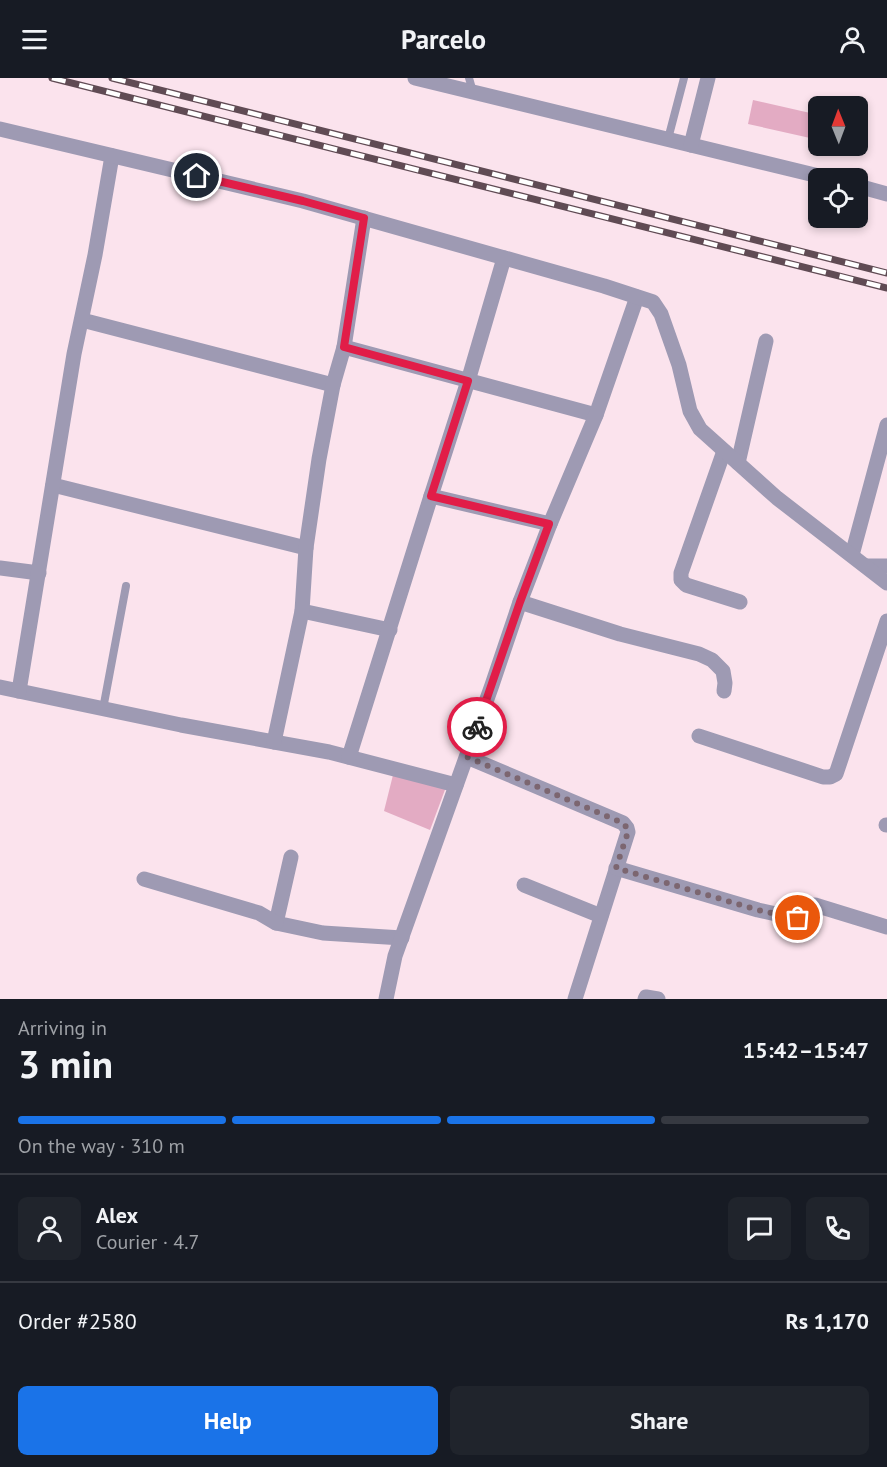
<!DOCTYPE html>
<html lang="en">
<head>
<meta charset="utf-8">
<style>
	:root { --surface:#171b24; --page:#20242c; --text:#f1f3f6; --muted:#9ea1a6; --line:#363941; --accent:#1a73e8 }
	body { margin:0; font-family:"PT Sans",sans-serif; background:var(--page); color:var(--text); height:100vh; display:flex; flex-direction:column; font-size:22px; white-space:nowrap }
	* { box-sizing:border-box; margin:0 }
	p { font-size:20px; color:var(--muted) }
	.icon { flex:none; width:33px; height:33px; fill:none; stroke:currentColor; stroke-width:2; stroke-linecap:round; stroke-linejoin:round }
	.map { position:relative; height:921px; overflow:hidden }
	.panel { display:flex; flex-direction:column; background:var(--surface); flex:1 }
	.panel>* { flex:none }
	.needle { width:39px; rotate:359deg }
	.tools { position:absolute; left:808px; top:18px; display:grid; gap:12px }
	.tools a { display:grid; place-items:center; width:60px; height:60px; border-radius:9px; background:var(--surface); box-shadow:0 3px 9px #0003; font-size:30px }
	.pin { position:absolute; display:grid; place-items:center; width:51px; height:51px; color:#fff; margin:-26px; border:3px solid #fff; border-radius:50%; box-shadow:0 2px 6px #0007 }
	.courier { position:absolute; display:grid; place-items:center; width:60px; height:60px; margin:-30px; border:4px solid #e11d48; border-radius:50%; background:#fff; color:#222; box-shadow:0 2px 8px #0007 }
	.summary em { font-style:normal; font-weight:600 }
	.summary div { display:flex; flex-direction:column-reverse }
	.summary { display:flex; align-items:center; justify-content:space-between; height:102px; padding:0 18px }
	h1 { font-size:39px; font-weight:600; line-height:45px }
	.bar { display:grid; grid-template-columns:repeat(4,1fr); gap:9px 6px; align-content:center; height:72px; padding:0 18px }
	.bar i { height:8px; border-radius:4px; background:var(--line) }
	.bar .active { background:var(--accent) }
	.bar p { grid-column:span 4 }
	.line { display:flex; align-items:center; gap:15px; padding:0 18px; border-top:2px solid var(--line) }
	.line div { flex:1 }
	.round { display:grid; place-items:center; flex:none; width:63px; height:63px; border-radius:9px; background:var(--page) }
	.action { display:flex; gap:12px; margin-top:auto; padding:12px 18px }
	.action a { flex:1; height:69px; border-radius:9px; background:var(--accent); color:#fff; font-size:24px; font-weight:600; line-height:69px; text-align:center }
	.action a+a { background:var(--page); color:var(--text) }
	header { display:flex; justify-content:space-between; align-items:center; height:78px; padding:0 18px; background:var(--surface); font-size:27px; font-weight:600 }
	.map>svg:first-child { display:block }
	.building { fill:#e3abc3 }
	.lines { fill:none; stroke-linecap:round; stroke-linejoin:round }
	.service { stroke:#9e9ab3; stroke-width:8 }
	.minor { stroke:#9e9ab3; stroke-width:15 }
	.tertiary { stroke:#9e9ab3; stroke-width:15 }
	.rail-casing { stroke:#604b54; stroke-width:7 }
	.rail { stroke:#fff; stroke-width:4.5; stroke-dasharray:14; stroke-linecap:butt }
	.done { stroke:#7c6670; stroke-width:6; stroke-dasharray:0 10.8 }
	.route { stroke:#e11d48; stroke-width:8 }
</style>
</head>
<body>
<header><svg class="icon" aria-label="menu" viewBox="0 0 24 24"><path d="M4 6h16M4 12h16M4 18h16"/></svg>Parcelo<svg class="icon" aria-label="person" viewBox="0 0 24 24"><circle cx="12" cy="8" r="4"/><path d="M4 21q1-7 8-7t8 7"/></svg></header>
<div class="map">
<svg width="887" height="921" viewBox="0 0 887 921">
	<rect width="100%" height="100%" fill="#fbe3ed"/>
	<g class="building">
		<path d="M 753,22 L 819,37 L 819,62 L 748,46 Z"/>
		<path d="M 393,697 L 446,709 L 430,752 L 384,733 Z"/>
	</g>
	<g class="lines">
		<g class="service">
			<path d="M 469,0 L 473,14"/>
			<path d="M 668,61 L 684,0"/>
			<path d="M 103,631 L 126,508"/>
		</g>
		<g class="minor">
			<path d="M 415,0 L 827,100"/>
			<path d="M 691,67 L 708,0"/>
			<path d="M 858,108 L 887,116"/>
			<path d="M 504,180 L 468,303 L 431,418 L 550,446"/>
			<path d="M 82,242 L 333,307"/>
			<path d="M 344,269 L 596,337"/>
			<path d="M 724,373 L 681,495 L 681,502 L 686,507 L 740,524"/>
			<path d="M 738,385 L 766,263"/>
			<path d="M 53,407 L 306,470"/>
			<path d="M 852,477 L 887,347"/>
			<path d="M 866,488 L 887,488"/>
			<path d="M 0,490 L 39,495"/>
			<path d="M 520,524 L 620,556 L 699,576 L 712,582 L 723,593 L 725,605 L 724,613"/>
			<path d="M 302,533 L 390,552"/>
			<path d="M 0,609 L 181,647 L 329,674 L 456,707"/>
			<path d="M 19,613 L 74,276 L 95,177 L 112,78"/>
			<path d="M 699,658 L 823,699 L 830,699 L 836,696 L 887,543"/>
			<path d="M 274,664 L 302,533 L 306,470 L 319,381 L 333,307 L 344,269 L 364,140"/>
			<path d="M 349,679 L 431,418"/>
			<path d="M 467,679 L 623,745 L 627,750 L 628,754 L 575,921"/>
			<path d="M 886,747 L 887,747"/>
			<path d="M 291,779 L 276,845 L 323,855 L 402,860"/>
			<path d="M 616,790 L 758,832 L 794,840 C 803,839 806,828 815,827 L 887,849"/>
			<path d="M 144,801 L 259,835 L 276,845"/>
			<path d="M 524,807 L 601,838"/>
			<path d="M 386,921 L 395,878 L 492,607 L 520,524 L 550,446 L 596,337 L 637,219"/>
			<path d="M 645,921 L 646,919 L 658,921"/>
		</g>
		<path class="tertiary" d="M 0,51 L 303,123 L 604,208 L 653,224 L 661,236 L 679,287 L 690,333 L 700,351 L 777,420 L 887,505"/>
		<g class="rail-casing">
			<g id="rail">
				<path d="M 52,0 L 887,210"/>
				<path d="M 112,0 L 887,195"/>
			</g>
		</g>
		<use href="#rail" class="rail"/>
	</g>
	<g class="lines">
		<path class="done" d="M 477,649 L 467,679 L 623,745 L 627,750 L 628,754 L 616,790 L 758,832 L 794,840 L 798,840"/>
		<path class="route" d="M 197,98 L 303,123 L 364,140 L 344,269 L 468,303 L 431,418 L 549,446 L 520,524 L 477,649"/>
	</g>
</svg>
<div class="tools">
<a><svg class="needle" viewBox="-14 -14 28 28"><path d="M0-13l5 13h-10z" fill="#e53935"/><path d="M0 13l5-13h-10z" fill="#9ea1a6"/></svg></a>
<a><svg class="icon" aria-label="locate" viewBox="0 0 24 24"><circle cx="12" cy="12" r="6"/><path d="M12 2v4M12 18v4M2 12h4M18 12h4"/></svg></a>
</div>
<div class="pin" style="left:798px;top:840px;background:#ea580c"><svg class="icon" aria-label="bag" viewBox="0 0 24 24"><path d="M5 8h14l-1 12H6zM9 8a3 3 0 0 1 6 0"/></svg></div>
<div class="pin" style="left:197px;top:98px;background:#1f2937"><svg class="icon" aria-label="home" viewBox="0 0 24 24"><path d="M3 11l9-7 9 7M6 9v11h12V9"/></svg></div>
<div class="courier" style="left:477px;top:649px"><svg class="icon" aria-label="bike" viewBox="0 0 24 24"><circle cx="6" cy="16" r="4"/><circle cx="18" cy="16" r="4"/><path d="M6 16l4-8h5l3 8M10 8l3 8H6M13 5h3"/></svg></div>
</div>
<section class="panel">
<div class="summary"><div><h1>3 min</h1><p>Arriving in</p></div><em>15:42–15:47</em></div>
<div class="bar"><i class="active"></i><i class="active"></i><i class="active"></i><i></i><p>On the way · 310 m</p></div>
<div class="line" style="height:108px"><a class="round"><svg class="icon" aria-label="person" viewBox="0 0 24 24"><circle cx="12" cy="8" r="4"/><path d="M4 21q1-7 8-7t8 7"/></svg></a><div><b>Alex</b><p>Courier · 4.7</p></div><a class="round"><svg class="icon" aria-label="chat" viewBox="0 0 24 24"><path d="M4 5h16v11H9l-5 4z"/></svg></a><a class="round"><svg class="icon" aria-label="phone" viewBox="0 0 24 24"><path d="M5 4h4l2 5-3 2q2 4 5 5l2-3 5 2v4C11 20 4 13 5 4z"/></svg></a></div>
<div class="line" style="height:78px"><div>Order #2580</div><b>Rs 1,170</b></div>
<div class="action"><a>Help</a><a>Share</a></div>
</section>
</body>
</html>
